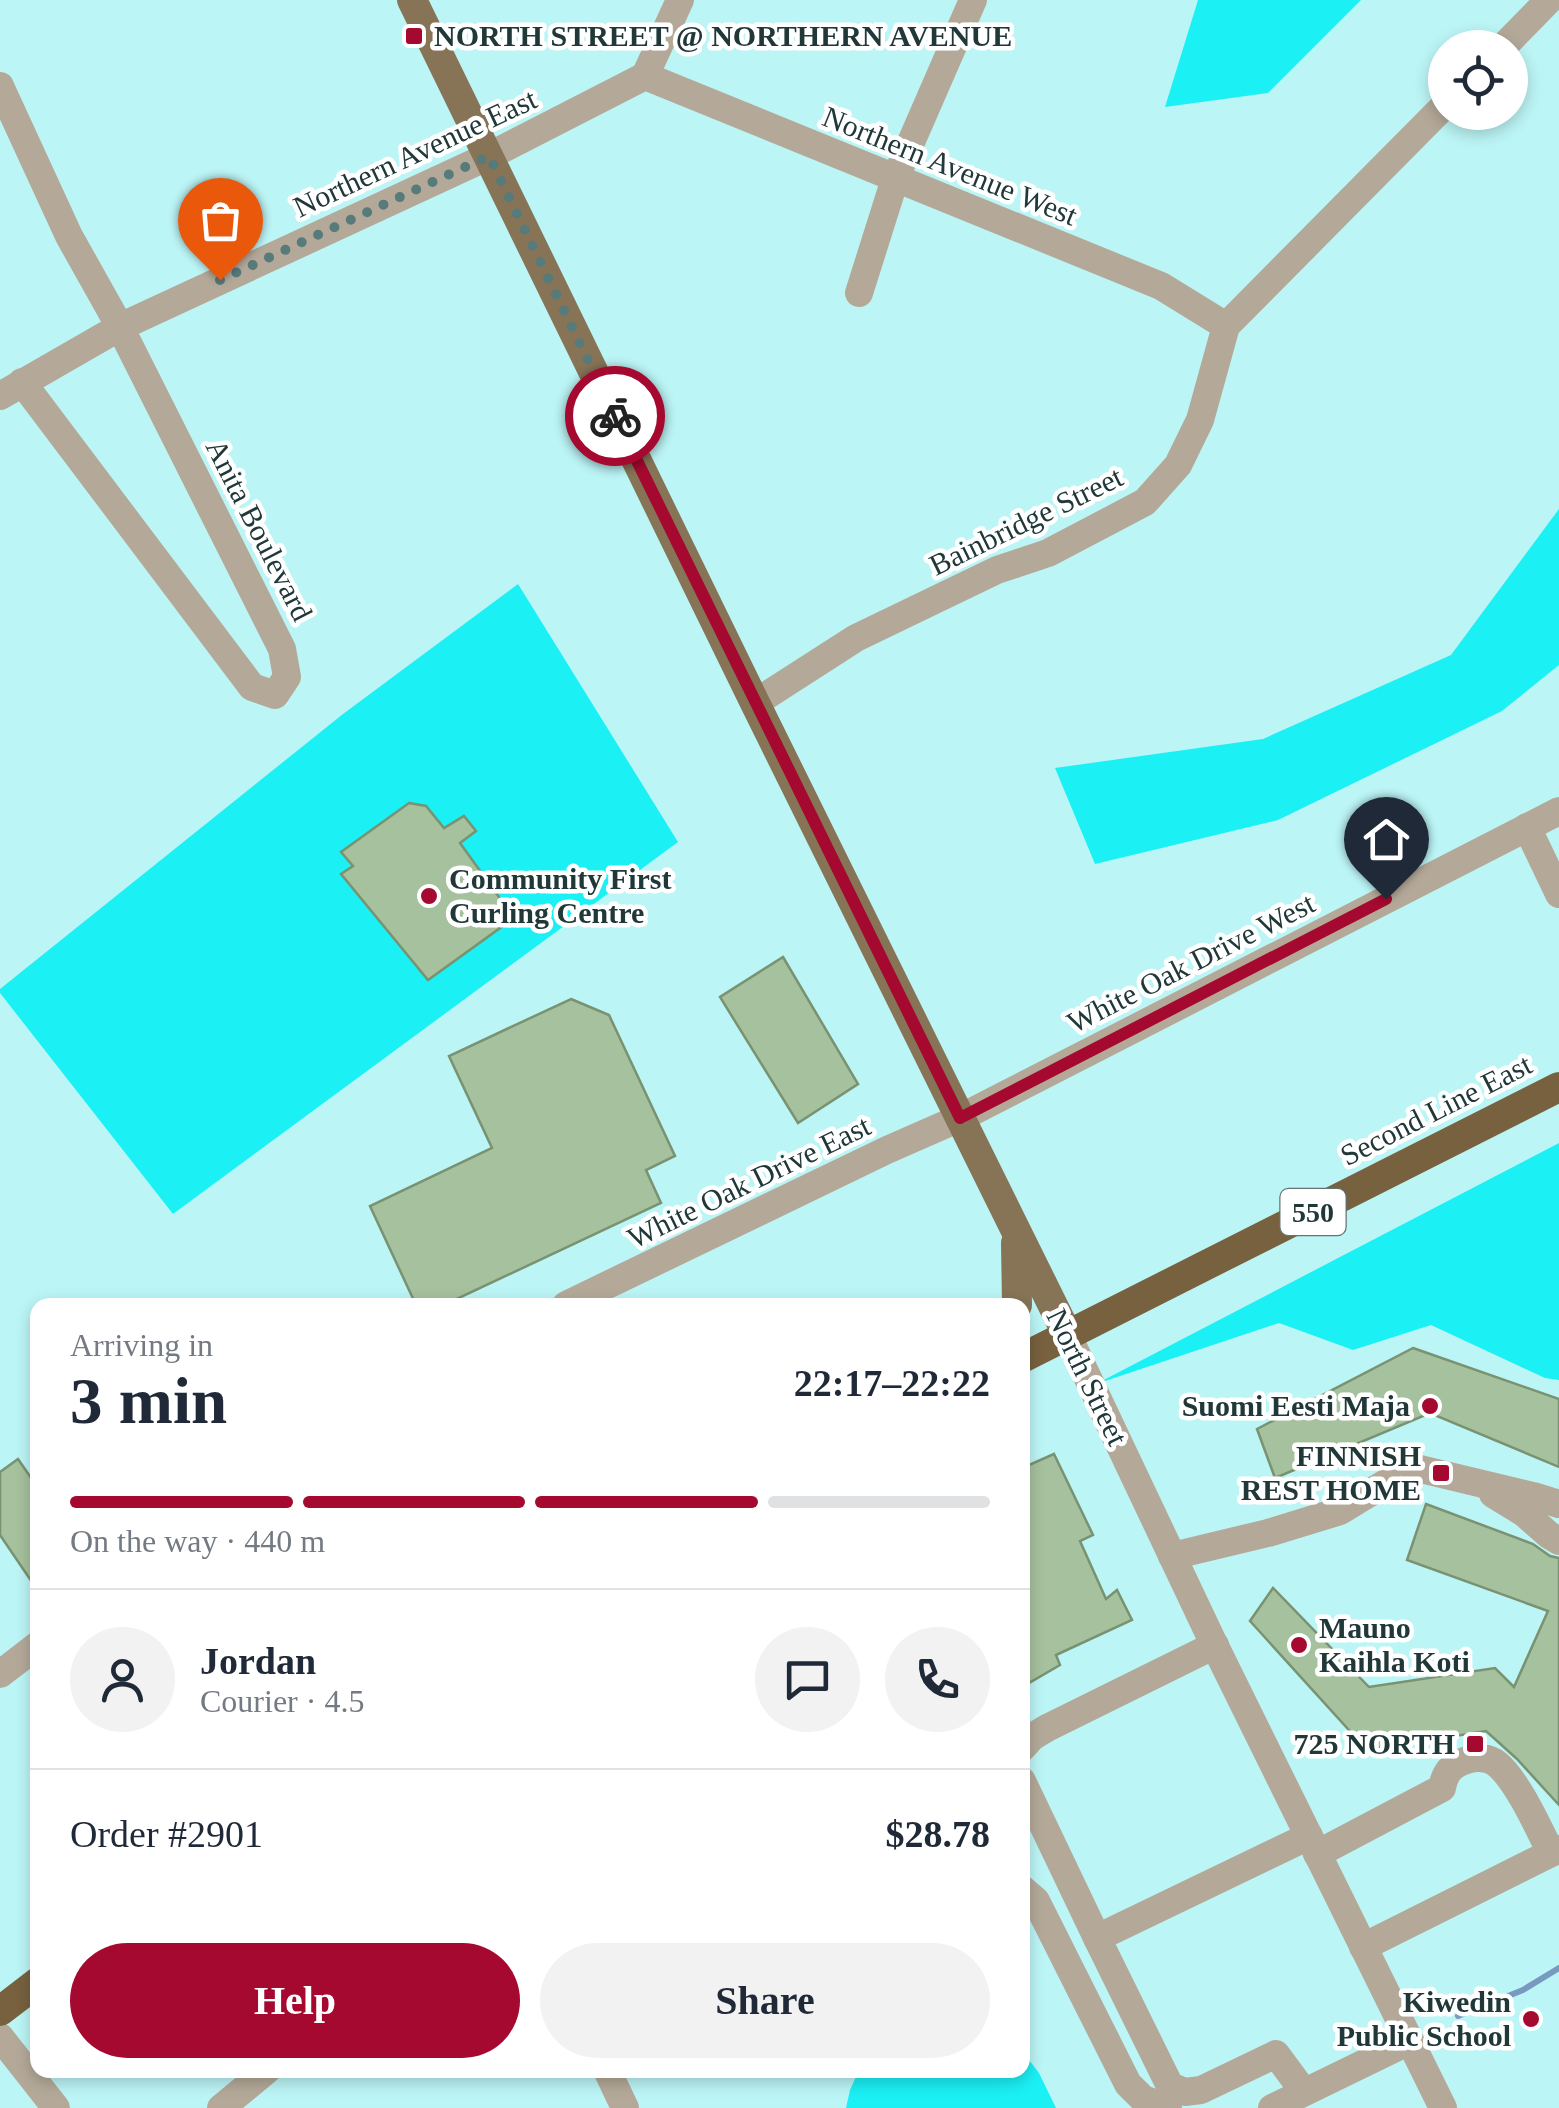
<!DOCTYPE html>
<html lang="en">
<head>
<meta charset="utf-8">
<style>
	:root { --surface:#fff; --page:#f2f2f3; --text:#1f2937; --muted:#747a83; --line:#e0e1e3; --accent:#a5092f }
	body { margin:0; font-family:Georgia,serif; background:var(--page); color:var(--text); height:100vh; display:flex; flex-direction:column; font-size:38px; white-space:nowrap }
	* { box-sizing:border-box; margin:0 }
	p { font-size:32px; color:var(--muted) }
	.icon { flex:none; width:55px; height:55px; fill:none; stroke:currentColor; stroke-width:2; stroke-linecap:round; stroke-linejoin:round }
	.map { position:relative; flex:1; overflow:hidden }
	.details { position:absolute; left:30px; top:1298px; width:1000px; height:780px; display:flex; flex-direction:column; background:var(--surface); border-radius:20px; box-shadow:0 5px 15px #0003 }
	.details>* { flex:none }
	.fabs { position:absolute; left:1428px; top:30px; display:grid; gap:20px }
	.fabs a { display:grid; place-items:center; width:100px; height:100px; border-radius:50%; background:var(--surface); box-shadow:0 5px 15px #0003; font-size:50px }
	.pin { position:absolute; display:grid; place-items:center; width:85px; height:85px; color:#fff; margin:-102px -42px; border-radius:50% 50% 50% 0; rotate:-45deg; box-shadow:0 0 10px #0007 }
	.pin .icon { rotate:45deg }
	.courier { position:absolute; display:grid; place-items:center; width:100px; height:100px; margin:-50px; border:8px solid #a5092f; border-radius:50%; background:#fff; color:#222; box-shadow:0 2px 12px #0007 }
	.overview em { font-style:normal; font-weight:800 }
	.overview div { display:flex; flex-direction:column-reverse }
	.overview { display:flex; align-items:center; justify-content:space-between; height:170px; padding:0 40px }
	h1 { font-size:65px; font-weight:800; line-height:75px }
	.bar { display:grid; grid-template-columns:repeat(4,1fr); gap:15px 10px; align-content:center; height:120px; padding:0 40px }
	.bar i { height:12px; border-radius:8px; background:var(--line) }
	.bar .selected { background:var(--accent) }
	.bar p { grid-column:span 4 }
	.line { display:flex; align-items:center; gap:25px; padding:0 40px; border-top:2px solid var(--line) }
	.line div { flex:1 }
	.round { display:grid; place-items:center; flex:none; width:105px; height:105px; border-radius:52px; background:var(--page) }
	.cta { display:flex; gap:20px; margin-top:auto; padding:20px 40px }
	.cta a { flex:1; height:115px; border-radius:60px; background:var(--accent); color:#fff; font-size:40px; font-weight:800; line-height:115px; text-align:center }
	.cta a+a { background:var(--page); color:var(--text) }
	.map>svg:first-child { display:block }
	.green { fill:#1bf0f5 }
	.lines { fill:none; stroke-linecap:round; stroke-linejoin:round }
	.stream { stroke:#7899c0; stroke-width:6 }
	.building { fill:#a6c19e; stroke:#799271; stroke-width:2.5 }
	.minor { stroke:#b4a999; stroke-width:28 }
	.major { stroke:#877457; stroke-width:30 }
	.highway { stroke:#77613f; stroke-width:30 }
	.done { stroke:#577a7b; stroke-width:10; stroke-dasharray:0 18 }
	.route { stroke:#a5092f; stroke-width:12 }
	.poi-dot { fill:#a5092f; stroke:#fff; stroke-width:4 }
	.labels { text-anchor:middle; stroke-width:9; stroke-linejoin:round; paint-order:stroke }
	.shield { fill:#fff; stroke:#647474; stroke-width:2.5 }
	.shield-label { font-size:28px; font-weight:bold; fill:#213839 }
	.poi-label { font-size:30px; font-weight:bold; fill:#213839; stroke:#fff; text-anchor:end }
	.street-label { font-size:30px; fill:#213839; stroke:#fff }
</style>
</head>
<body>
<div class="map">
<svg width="1559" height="2108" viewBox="0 0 1559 2108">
	<rect width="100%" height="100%" fill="#bcf5f6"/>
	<g class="green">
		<path d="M 1198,0 L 1361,0 L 1268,93 L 1165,107 Z"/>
		<path d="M 1559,509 L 1559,665 L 1502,711 L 1278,820 L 1095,864 L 1055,768 L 1263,739 L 1451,655 Z"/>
		<path d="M 518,584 L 678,842 L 173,1214 L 0,993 L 0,989 L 343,714 Z"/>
		<path d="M 1559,1143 L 1559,1380 L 1545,1378 L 1431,1325 L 1353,1350 L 1279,1323 L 1096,1384 Z"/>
		<path d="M 1023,2052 L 1039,2073 L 1056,2108 L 846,2108 L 850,2090 L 859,2070 L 1022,2070 Z"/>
	</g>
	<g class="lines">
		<path class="stream" d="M 1458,2016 L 1523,1990 L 1559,1968"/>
	</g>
	<g class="building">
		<path d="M 409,803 L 426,806 L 444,828 L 464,816 L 476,831 L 460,843 L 514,918 L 428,980 L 341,874 L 353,866 L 341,852 Z"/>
		<path d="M 783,957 L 858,1084 L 798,1123 L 720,997 Z"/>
		<path d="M 571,999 L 609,1015 L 675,1156 L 646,1170 L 661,1203 L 444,1305 L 416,1305 L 370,1206 L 492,1148 L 449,1056 Z"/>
		<path d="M 1413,1348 L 1559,1399 L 1559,1467 L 1430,1413 L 1275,1478 L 1257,1429 Z"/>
		<path d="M 1054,1454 L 1093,1535 L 1080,1541 L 1106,1599 L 1117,1590 L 1132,1620 L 1056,1655 L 1060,1665 L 1022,1687 L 1022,1468 Z"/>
		<path d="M 18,1459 L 38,1488 L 38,1591 L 0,1535 L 0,1472 Z"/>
		<path d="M 1426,1504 L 1533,1544 L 1550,1556 L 1559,1558 L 1559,1805 L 1517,1759 L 1486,1731 L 1367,1750 L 1250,1621 L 1273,1588 L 1369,1687 L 1495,1668 L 1514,1687 L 1548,1611 L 1407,1560 Z"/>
	</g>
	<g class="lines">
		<g class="minor">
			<path d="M 1502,48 L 1549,0"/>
			<path d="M 645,76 L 1161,286 L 1226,326"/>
			<path d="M 645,76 L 680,0"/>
			<path d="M 0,86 L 69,236 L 120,327 L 282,649 L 287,677 L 275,695 L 252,687 L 22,382"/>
			<path d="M 859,293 L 895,179 L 973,0"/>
			<path d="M 0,396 L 120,327 L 489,156 L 645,76"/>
			<path d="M 755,703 L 856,638 L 997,570 L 1048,553 L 1145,502 L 1178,465 L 1200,420 L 1226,326 L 1445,105"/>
			<path d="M 1527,827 L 1559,894"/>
			<path d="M 566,1305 L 887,1150 L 960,1118 L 1559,811"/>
			<path d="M 1068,1336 L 1212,1640 L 1443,2108"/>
			<path d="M 1493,1494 L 1524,1513 L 1549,1535 L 1559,1541"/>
			<path d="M 1172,1556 L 1268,1533 L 1340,1511 L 1412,1467 L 1533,1496 L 1559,1504"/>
			<path d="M 0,1674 L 38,1645"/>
			<path d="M 1022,1748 L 1032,1737 L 1047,1728 L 1215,1645"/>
			<path d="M 1022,1781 L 1097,1938 L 1309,1836"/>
			<path d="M 1317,1854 L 1442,1788 C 1445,1772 1451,1765 1467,1760 C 1476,1757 1489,1757 1497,1764 C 1517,1780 1539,1829 1551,1853"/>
			<path d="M 1022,1889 L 1036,1901 L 1128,2084 L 1143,2099 L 1168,2108"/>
			<path d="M 1097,1938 L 1170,2086 L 1185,2092 L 1201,2090 L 1276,2054 L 1304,2092"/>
			<path d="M 1363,1947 L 1559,1849"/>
			<path d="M 0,2037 L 56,2108"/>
			<path d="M 607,2070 L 625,2108"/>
			<path d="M 221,2108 L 267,2070"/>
			<path d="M 1272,2108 L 1410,2041"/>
		</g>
		<g class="major">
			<path d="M 412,0 L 755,703 L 1068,1336"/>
			<path d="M 1016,1243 L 1017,1305"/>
		</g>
		<g class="highway">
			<path d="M 1022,1358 L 1559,1087"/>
			<path d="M 0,2011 L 38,1982"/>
		</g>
	</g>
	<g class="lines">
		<path class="done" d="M 220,280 L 489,156 L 615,416"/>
		<path class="route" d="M 615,416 L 960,1118 L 1386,899"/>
	</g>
	<g class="poi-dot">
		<rect x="404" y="26" width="20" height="20" rx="5"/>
		<circle cx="429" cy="896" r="10"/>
		<circle cx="1430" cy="1406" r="10"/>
		<rect x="1431" y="1463" width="20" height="20" rx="5"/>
		<circle cx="1299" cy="1645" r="10"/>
		<rect x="1465" y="1734" width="20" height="20" rx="5"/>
		<circle cx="1531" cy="2019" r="10"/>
	</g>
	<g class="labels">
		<rect class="shield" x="1280.5" y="1189" width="65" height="46" rx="8"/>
		<g class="shield-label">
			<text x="1313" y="1222">550</text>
		</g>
		<g class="poi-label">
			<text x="434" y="46" text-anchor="start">NORTH STREET @ NORTHERN AVENUE</text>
			<text x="449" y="889" text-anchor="start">Community First<tspan x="449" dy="34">Curling Centre</tspan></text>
			<text x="1410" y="1416">Suomi Eesti Maja</text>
			<text x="1421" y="1466">FINNISH<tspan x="1421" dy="34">REST HOME</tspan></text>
			<text x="1319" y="1638" text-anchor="start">Mauno<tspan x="1319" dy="34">Kaihla Koti</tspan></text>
			<text x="1455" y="1754">725 NORTH</text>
			<text x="1511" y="2012">Kiwedin<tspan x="1511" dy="34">Public School</tspan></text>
		</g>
		<g class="street-label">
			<text transform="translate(415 153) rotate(-25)" y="10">Northern Avenue East</text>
			<text transform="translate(950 166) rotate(22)" y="10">Northern Avenue West</text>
			<text transform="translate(1026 521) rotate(-26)" y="10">Bainbridge Street</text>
			<text transform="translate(259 530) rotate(63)" y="10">Anita Boulevard</text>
			<text transform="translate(1191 963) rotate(-27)" y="10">White Oak Drive West</text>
			<text transform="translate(1436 1110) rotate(-27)" y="10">Second Line East</text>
			<text transform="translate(749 1182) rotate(-26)" y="10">White Oak Drive East</text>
			<text transform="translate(1087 1377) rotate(64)" y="10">North Street</text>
		</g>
	</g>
</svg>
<div class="fabs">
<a><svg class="icon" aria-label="locate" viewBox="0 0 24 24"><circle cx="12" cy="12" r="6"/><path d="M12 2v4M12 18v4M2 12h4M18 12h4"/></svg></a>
</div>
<div class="pin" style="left:220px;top:280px;background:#ea580c"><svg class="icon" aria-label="bag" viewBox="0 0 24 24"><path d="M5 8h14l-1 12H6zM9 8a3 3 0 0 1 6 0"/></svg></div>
<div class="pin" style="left:1386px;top:899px;background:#1f2937"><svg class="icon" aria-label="home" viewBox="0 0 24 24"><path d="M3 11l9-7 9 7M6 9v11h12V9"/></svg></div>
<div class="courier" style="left:615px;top:416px"><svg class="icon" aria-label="bike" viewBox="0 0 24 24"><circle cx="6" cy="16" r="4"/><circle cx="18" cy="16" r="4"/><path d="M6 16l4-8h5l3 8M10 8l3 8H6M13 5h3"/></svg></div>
<section class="details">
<div class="overview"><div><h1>3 min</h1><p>Arriving in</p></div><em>22:17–22:22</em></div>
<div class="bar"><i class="selected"></i><i class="selected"></i><i class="selected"></i><i></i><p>On the way · 440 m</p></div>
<div class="line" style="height:180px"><a class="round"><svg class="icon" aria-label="person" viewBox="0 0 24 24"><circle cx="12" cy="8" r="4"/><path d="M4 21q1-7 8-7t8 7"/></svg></a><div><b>Jordan</b><p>Courier · 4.5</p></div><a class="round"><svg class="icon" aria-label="chat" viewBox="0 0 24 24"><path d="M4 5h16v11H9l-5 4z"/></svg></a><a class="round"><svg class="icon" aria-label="phone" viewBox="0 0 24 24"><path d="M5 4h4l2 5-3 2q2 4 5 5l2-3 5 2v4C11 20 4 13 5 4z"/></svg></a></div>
<div class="line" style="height:130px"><div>Order #2901</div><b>$28.78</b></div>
<div class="cta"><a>Help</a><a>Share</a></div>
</section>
</div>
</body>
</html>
